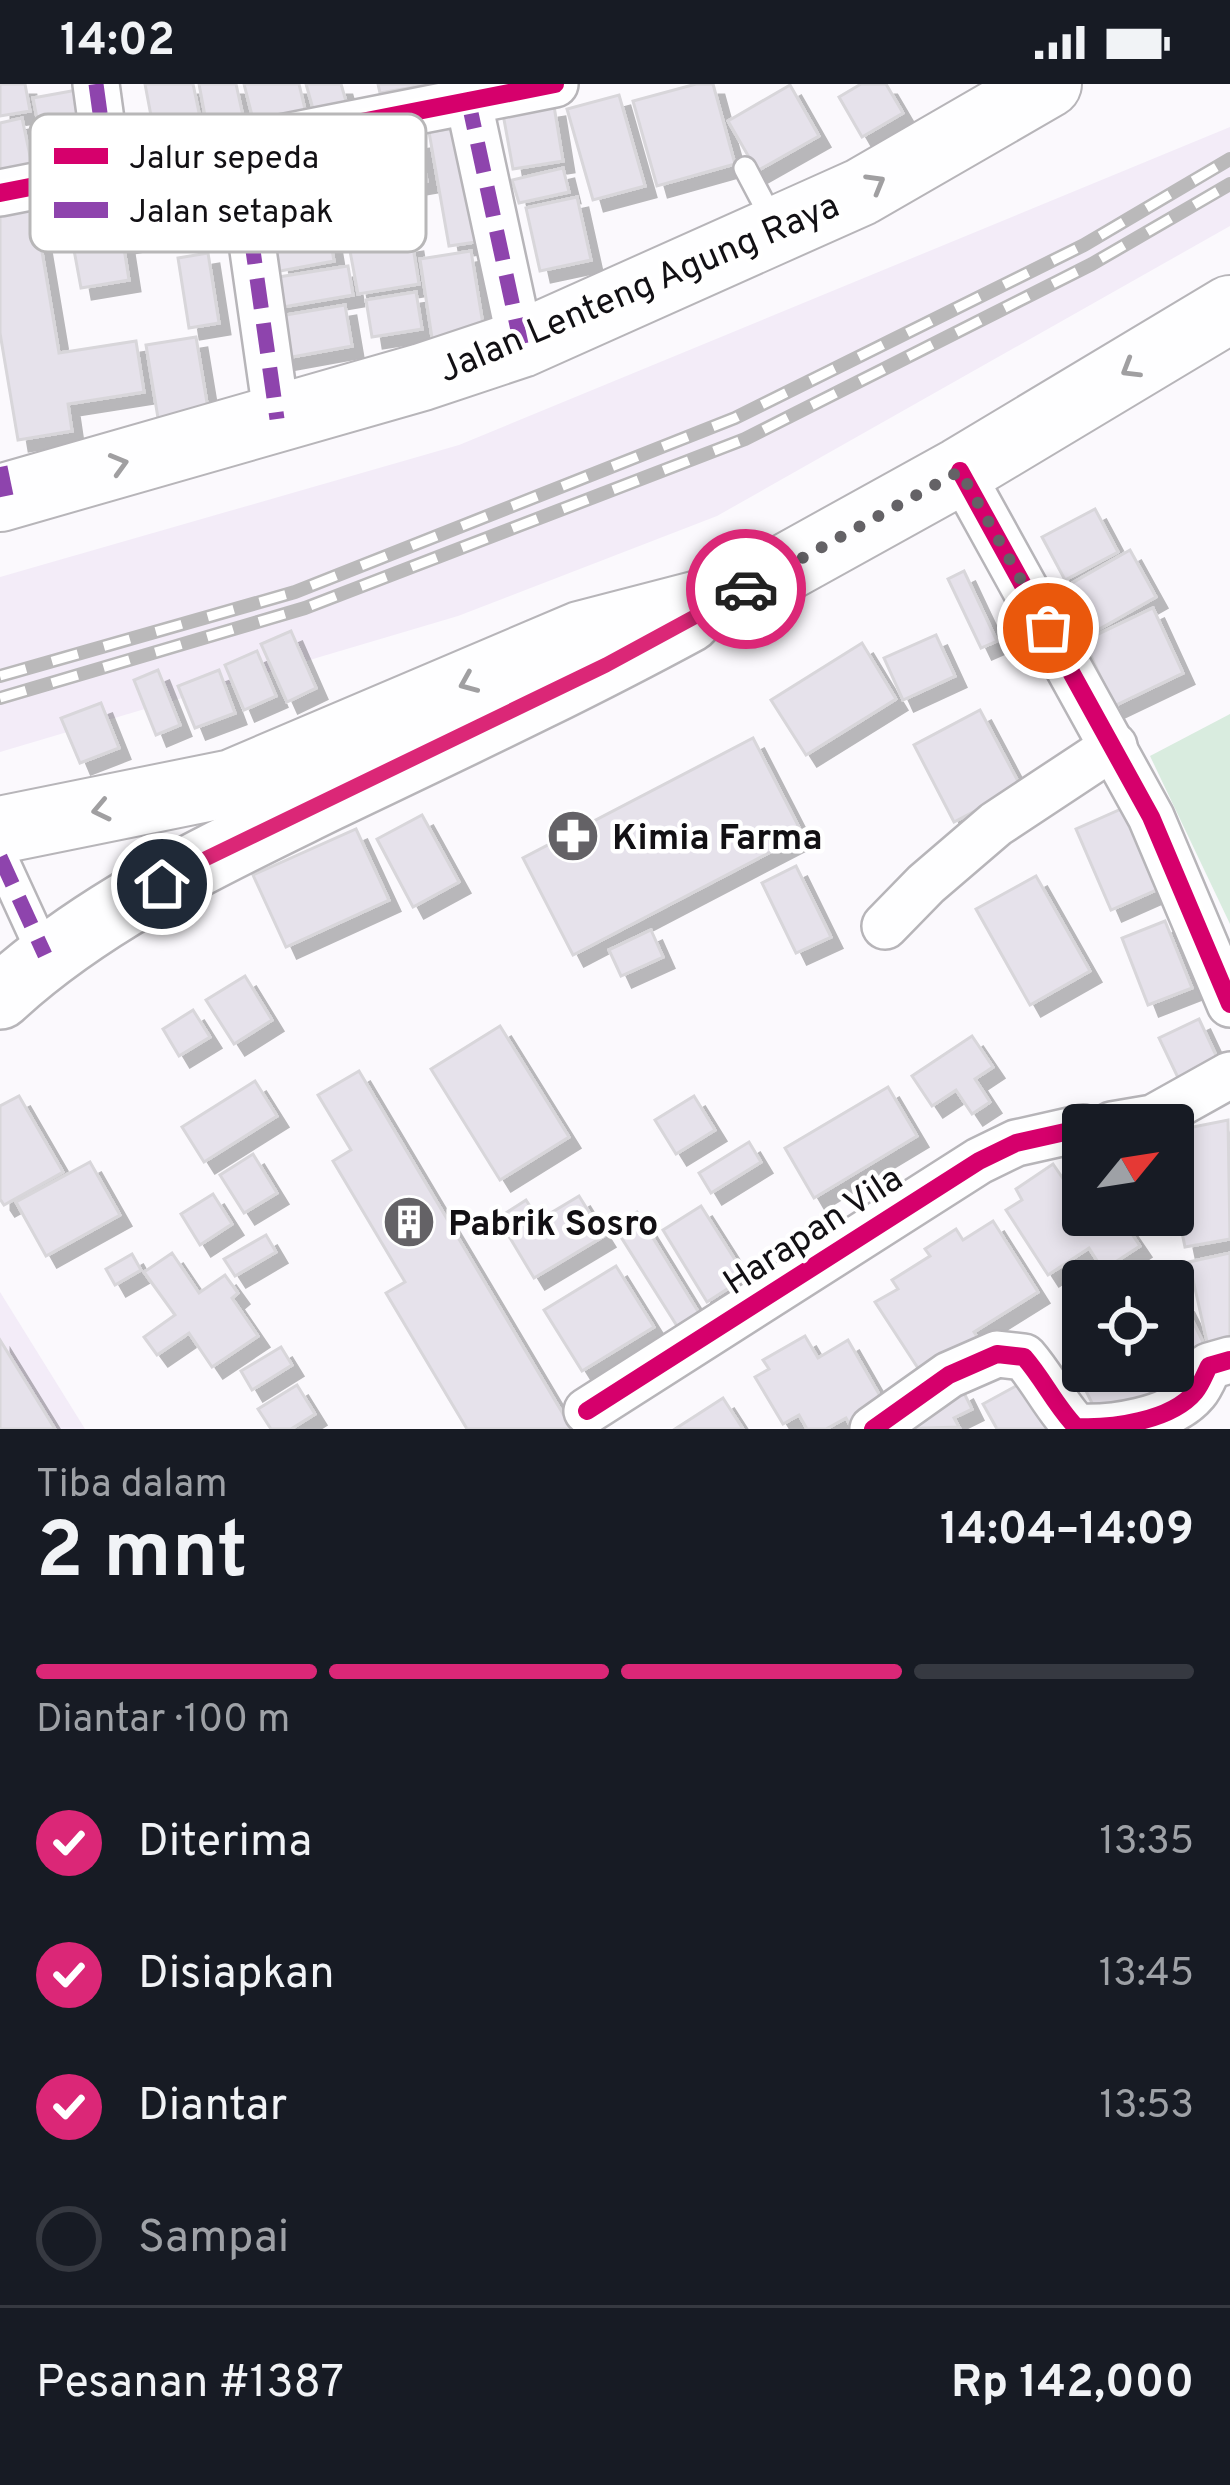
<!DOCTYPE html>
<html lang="id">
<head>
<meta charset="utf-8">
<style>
	:root { --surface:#171b24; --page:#242831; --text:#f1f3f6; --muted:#9ea1a6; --line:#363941; --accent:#db2777 }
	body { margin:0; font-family:Overpass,sans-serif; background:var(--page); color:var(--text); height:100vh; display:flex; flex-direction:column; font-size:45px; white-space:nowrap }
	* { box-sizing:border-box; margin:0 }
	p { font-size:39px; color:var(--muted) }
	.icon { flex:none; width:66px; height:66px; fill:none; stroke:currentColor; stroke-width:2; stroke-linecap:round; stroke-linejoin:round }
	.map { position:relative; height:1345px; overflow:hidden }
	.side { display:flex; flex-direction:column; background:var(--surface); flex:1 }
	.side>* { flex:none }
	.needle { width:78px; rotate:60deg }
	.controls { position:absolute; left:1062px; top:1020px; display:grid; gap:24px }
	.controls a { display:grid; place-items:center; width:132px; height:132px; border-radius:12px; background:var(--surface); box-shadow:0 6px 18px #0003; font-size:60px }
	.pin { position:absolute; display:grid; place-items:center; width:102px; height:102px; color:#fff; margin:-51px; border:6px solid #fff; border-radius:50%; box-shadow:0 3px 12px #0007 }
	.courier { position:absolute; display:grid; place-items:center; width:120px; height:120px; margin:-60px; border:9px solid #db2777; border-radius:50%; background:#fff; color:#222; box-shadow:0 3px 15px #0007 }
	.overview em { font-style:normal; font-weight:700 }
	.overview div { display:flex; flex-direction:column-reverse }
	.overview { display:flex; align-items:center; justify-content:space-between; height:204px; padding:0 36px }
	h1 { font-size:78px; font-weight:700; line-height:90px }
	.bar { display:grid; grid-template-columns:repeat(4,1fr); gap:18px 12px; align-content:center; height:144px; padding:0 36px }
	.bar i { height:15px; border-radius:9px; background:var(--line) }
	.bar .active { background:var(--accent) }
	.bar p { grid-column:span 4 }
	.line { display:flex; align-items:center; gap:30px; padding:0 36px; border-top:3px solid var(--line) }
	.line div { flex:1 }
	ol { padding:0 36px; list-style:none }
	li { display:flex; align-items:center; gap:36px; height:132px }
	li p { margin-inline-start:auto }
	li .icon { padding:12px; border-radius:50%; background:var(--accent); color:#fff; stroke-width:4 }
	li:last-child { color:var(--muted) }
	li i { width:66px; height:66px; border:6px solid var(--line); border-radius:50% }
	.status { display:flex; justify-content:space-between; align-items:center; height:84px; padding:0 60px; background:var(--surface); direction:ltr }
	.status svg { height:33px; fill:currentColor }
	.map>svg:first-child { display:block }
	.built { fill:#f3ecf8 }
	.green { fill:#d9ecdf }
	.building { fill:#e6e2eb; stroke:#d8d6da; stroke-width:3; filter:url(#shadow) }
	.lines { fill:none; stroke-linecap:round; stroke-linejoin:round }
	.service-casing { stroke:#b7b5b9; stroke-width:26 }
	.pedestrian-casing { stroke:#b7b5b9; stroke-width:38 }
	.minor-casing { stroke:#b7b5b9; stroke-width:50 }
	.secondary-casing { stroke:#b7b5b9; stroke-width:68 }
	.primary-casing { stroke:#b7b5b9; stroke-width:70 }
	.service { stroke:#fefeff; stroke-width:21 }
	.pedestrian { stroke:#fefeff; stroke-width:33 }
	.minor { stroke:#fefeff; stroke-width:45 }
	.secondary { stroke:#fefeff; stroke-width:63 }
	.primary { stroke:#fefeff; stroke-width:66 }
	.rail-casing { stroke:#bab9ba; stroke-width:14 }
	.rail { stroke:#fff; stroke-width:9; stroke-dasharray:27; stroke-linecap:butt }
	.quiet { stroke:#8e44ad; stroke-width:15; stroke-dasharray:30 15; stroke-linecap:butt }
	.cycleway-casing { stroke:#fff; stroke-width:26 }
	.cycleway { stroke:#d6006c; stroke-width:18 }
	.oneway { stroke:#a09fa1 }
	.done { stroke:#646266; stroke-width:12; stroke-dasharray:0 21.6 }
	.route { stroke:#db2777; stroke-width:15 }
	.labels { text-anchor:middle; stroke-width:9; stroke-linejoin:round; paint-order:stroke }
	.street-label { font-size:36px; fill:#121014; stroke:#fff }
	.poi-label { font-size:36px; font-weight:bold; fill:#121014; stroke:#fff; text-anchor:start }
	.key { fill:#fff; stroke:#b8b7b8; stroke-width:3 }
	.key-label { font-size:33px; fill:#121014 }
</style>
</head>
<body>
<div class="status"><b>14:02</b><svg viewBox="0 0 49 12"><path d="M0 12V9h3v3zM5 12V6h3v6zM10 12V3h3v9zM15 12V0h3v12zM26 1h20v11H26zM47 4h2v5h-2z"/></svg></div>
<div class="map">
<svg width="1230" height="1345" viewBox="0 0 1230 1345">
	<defs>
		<filter id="shadow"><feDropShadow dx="11" dy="11" stdDeviation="0" flood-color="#0004"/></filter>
	</defs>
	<rect width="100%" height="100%" fill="#fbf9fd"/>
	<g class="built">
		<path d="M 1230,43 L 1230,142 L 717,432 L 458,532 L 0,668 L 0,493 L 459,361 Z"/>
		<path d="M 0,1208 L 85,1345 L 0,1345 Z"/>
	</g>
	<path class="green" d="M 1230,630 L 1230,840 L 1150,672 Z"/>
	<g class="building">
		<path d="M 0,0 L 25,0 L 30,27 L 0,32 Z"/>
		<path d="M 145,0 L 193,0 L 202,43 L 155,53 Z"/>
		<path d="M 199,0 L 236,0 L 246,46 L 209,53 Z"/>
		<path d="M 244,0 L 299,0 L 308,38 L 257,51 Z"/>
		<path d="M 306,0 L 341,0 L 350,31 L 317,39 Z"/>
		<path d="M 378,0 L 431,0 L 380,9 Z"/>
		<path d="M 696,0 L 713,0 L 735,80 L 657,102 L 633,17 Z"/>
		<path d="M 861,0 L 886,0 L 903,29 L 862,53 L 839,13 Z"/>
		<path d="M 790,1 L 819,52 L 757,87 L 728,37 Z"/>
		<path d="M 88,4 L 103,79 L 48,90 L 33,14 Z"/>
		<path d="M 619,11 L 645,102 L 593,116 L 567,25 Z"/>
		<path d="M 554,22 L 563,77 L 513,85 L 503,30 Z"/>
		<path d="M 22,34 L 34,91 L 0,98 L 0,39 Z"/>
		<path d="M 470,42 L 489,156 L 449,162 L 429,48 Z"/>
		<path d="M 419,54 L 427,97 L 375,106 L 367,62 Z"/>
		<path d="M 563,84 L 569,108 L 519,119 L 512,96 Z"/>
		<path d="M 142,99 L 151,153 L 123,158 L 129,196 L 81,204 L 74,166 L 66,167 L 56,114 Z"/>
		<path d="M 577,113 L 591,176 L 540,187 L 526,124 Z"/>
		<path d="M 34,120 L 59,269 L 136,257 L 144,308 L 68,320 L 72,347 L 18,356 L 0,249 L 0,126 Z"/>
		<path d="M 328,142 L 334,177 L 280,187 L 274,151 Z"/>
		<path d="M 412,157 L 419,200 L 358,210 L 350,167 Z"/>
		<path d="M 471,167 L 486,259 L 434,267 L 420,175 Z"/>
		<path d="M 208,169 L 219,239 L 189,244 L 178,174 Z"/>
		<path d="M 348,182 L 353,211 L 277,224 L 272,194 Z"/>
		<path d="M 416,208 L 422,245 L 372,253 L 366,216 Z"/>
		<path d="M 345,221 L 352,262 L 281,275 L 274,233 Z"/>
		<path d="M 196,253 L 208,325 L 158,334 L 146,261 Z"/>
		<path d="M 1095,425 L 1118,468 L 1065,496 L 1042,453 Z"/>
		<path d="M 1130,466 L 1156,513 L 1087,552 L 1060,506 Z"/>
		<path d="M 964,487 L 997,557 L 981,564 L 948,495 Z"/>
		<path d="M 1153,524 L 1183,589 L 1114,622 L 1084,557 Z"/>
		<path d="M 291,547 L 316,604 L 287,618 L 261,560 Z"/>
		<path d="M 936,551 L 955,592 L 903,616 L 884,574 Z"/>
		<path d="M 862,559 L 896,615 L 806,671 L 771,616 Z"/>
		<path d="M 257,567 L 276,612 L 244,626 L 225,581 Z"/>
		<path d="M 158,586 L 180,641 L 156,651 L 134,596 Z"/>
		<path d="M 219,586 L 235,629 L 195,644 L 178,602 Z"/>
		<path d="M 101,619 L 119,664 L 80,679 L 61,634 Z"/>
		<path d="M 980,626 L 1021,703 L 954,738 L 914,661 Z"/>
		<path d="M 753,654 L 803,751 L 573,871 L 523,774 Z"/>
		<path d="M 1128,722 L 1163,803 L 1111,826 L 1076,745 Z"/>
		<path d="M 422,731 L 459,798 L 413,823 L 377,755 Z"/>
		<path d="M 356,745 L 389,816 L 286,863 L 253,791 Z"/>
		<path d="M 796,782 L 831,853 L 796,869 L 762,799 Z"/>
		<path d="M 1036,792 L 1090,887 L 1030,921 L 976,825 Z"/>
		<path d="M 1165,837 L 1192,904 L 1148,921 L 1122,854 Z"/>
		<path d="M 651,846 L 663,873 L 621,892 L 609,866 Z"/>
		<path d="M 245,892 L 272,936 L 234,960 L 206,916 Z"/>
		<path d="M 193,926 L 210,953 L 179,972 L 163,945 Z"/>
		<path d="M 1199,935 L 1222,984 L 1182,1002 L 1159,954 Z"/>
		<path d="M 500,942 L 569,1053 L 500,1096 L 431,985 Z"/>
		<path d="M 972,952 L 993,983 L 975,995 L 990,1018 L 972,1030 L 956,1006 L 932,1022 L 912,992 Z"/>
		<path d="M 359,987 L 572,1345 L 467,1345 L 386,1209 L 405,1198 L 333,1077 L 351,1066 L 318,1011 Z"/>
		<path d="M 255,997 L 277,1032 L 204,1078 L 182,1043 Z"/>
		<path d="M 888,1003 L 917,1052 L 814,1114 L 785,1064 Z"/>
		<path d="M 19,1012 L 63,1088 L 4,1121 L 0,1115 L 0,1022 Z"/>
		<path d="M 694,1012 L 715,1046 L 676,1070 L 655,1036 Z"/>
		<path d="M 1228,1036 L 1230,1155 L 1185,1163 L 1173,1105 L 1173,1047 Z"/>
		<path d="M 749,1058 L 761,1078 L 711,1109 L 699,1089 Z"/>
		<path d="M 253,1070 L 277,1109 L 244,1129 L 220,1091 Z"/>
		<path d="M 90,1078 L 120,1131 L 46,1172 L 16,1118 Z"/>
		<path d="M 1053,1080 L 1064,1096 L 1076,1088 L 1083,1098 L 1083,1131 L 1119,1131 L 1140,1162 L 1103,1186 L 1089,1164 L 1048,1191 L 1006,1126 L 1022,1116 L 1016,1105 Z"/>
		<path d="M 213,1110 L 232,1140 L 200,1161 L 181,1130 Z"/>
		<path d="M 579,1112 L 604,1152 L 534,1194 L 498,1134 L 526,1116 L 539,1136 Z"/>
		<path d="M 701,1122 L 746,1193 L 707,1218 L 663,1146 Z"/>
		<path d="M 637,1128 L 699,1229 L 677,1242 L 614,1142 Z"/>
		<path d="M 993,1137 L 1038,1208 L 974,1248 L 983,1262 L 927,1298 L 875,1218 L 898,1205 L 892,1196 L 930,1172 L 925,1165 L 956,1145 L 963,1156 Z"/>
		<path d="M 266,1151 L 276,1168 L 235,1192 L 224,1175 Z"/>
		<path d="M 172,1169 L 199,1209 L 225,1191 L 238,1209 L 232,1214 L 258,1252 L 212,1283 L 189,1249 L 157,1271 L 144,1253 L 175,1231 L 144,1188 Z"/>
		<path d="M 1230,1169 L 1230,1266 L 1210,1271 L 1189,1178 Z"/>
		<path d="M 132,1170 L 141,1186 L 115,1201 L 106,1185 Z"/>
		<path d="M 616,1182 L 654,1243 L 582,1287 L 544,1226 Z"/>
		<path d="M 1183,1218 L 1206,1264 L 1199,1294 L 1097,1329 L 1069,1273 L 1083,1266 L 1083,1287 L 1173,1287 L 1173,1223 Z"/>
		<path d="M 805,1252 L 818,1274 L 848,1256 L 887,1324 L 852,1345 L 846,1334 L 826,1345 L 807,1345 L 799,1331 L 783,1340 L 755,1293 L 769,1285 L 763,1276 Z"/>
		<path d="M 0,1256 L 55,1345 L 0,1345 Z"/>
		<path d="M 281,1263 L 292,1281 L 252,1306 L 241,1287 Z"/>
		<path d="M 1027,1296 L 1054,1345 L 997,1345 L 983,1320 Z"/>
		<path d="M 297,1301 L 315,1330 L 291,1345 L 271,1345 L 258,1325 Z"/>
		<path d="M 962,1305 L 972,1325 L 954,1334 L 959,1343 L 895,1345 Z"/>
		<path d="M 723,1314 L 743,1345 L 675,1345 Z"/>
	</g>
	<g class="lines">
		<g class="service-casing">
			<path id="service" d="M 745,84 L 774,139"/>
		</g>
		<g class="pedestrian-casing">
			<path id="pedestrian" d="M 0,773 L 45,871"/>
		</g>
		<g class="minor-casing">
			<g id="minor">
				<path d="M 96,0 L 108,87"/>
				<path d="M 468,15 L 521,260"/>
				<path d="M 238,61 L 277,335"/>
				<path d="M 0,109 L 555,0"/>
				<path d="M 960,387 L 1151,733 L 1230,920"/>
				<path d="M 885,842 L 926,800 L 996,740 L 1114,662"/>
				<path d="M 1112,1041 L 1153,1034 L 1230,991"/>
				<path d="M 587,1327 L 979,1077 L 1016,1059 L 1083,1044"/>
				<path d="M 873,1345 L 949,1291 L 997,1270 L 1024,1273 C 1044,1296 1055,1321 1076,1343 C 1111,1345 1171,1337 1195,1308 C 1201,1301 1205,1290 1209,1282 L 1230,1276"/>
			</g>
		</g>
		<g class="secondary-casing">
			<path id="secondary" d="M 0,913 C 94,826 214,771 328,715 C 449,657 571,600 689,536"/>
		</g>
		<g class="primary-casing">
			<g id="primary">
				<path d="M 0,414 L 422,293 L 521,260 L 861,108 L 1048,0"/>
				<path d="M 0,746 L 232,699 L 580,551 L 738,510 L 960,387 L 1230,225"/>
			</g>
		</g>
		<use href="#service" class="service"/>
		<use href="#pedestrian" class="pedestrian"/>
		<use href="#minor" class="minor"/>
		<use href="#secondary" class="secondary"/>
		<use href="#primary" class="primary"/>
		<g class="rail-casing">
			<g id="rail">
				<path d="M 0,592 L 295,508 L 735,334 L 1084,161 L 1230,75"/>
				<path d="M 0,614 L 305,524 L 745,355 L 1092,180 L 1230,100"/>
			</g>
		</g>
		<use href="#rail" class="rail"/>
		<g class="quiet">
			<path d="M 96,0 L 108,87"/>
			<path d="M 468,15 L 521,260"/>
			<path d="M 238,61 L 277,335"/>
			<path d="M 0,383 L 6,412"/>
			<path d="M 0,773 L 45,871"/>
		</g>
		<g class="cycleway-casing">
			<g id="cycleway">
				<path d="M 0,109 L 555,0"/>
				<path d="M 960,387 L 1151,733 L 1230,920"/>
				<path d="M 587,1327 L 979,1077 L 1016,1059 L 1083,1044"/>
				<path d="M 873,1345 L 949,1291 L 997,1270 L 1024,1273 C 1044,1296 1055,1321 1076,1343 C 1111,1345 1171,1337 1195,1308 C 1201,1301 1205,1290 1209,1282 L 1230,1276"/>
			</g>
		</g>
		<use href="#cycleway" class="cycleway"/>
	</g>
	<defs><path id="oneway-chevron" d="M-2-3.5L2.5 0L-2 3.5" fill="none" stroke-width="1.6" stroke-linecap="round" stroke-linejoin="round" transform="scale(3)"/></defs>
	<g class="oneway">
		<use href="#oneway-chevron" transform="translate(876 99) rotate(-30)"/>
		<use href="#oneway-chevron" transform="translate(1130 285) rotate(149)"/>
		<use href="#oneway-chevron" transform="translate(119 380) rotate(-16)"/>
		<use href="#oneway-chevron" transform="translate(468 599) rotate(157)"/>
		<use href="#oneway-chevron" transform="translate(101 726) rotate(168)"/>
	</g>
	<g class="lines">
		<path class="done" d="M 746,505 L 960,387 L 1048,544"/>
		<path class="route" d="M 162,800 L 201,777 L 606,581 L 746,505"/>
	</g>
	<defs>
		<g id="pharmacy-disc" transform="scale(2.7)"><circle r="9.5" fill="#646266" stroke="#fff"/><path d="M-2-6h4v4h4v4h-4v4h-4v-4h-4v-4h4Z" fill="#fff"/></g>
		<g id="building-disc" transform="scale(2.7)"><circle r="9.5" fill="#646266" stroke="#fff"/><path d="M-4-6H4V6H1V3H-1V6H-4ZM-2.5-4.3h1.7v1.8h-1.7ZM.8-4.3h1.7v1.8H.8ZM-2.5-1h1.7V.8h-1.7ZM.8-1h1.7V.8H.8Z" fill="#fff"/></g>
	</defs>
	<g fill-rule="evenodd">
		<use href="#pharmacy-disc" x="573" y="752"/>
		<use href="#building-disc" x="409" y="1138"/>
	</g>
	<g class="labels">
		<g class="street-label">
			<text transform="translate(638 202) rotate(-23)" y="13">Jalan Lenteng Agung Raya</text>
			<text transform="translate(812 1145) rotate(-33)" y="13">Harapan Vila</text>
		</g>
		<g class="poi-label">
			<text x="612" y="765">Kimia Farma</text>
			<text x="448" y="1151">Pabrik Sosro</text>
		</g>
	</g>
	<rect x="30" y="30" width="396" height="138" rx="18" class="key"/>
	<rect x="54" y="64" width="54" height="16" fill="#d6006c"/>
	<rect x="54" y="118" width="54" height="16" fill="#8e44ad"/>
	<g class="key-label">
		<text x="129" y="84">Jalur sepeda</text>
		<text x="129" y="138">Jalan setapak</text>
	</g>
</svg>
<div class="controls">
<a><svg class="needle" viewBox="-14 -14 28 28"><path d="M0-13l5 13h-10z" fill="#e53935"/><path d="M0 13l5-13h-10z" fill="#9ea1a6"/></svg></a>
<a><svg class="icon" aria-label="locate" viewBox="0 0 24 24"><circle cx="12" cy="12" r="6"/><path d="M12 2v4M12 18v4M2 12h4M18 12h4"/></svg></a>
</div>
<div class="pin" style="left:1048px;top:544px;background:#ea580c"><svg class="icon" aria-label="bag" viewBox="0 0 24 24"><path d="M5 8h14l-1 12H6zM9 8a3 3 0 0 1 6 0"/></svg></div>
<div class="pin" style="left:162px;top:800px;background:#1f2937"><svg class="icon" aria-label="home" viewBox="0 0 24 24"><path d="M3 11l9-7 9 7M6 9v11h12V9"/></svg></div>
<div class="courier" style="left:746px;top:505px"><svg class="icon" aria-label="car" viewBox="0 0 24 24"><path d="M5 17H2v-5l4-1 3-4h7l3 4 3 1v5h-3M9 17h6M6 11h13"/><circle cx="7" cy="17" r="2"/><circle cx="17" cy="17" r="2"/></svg></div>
</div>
<section class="side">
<div class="overview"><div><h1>2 mnt</h1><p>Tiba dalam</p></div><em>14:04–14:09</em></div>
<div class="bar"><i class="active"></i><i class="active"></i><i class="active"></i><i></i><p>Diantar · 100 m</p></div>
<ol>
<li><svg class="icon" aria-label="check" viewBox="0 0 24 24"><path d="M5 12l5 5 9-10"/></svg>Diterima<p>13:35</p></li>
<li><svg class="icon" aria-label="check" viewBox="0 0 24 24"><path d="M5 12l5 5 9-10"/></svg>Disiapkan<p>13:45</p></li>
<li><svg class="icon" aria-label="check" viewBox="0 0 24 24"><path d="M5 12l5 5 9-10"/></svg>Diantar<p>13:53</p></li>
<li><i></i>Sampai</li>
</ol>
<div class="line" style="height:156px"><div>Pesanan #1387</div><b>Rp 142,000</b></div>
</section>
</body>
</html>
